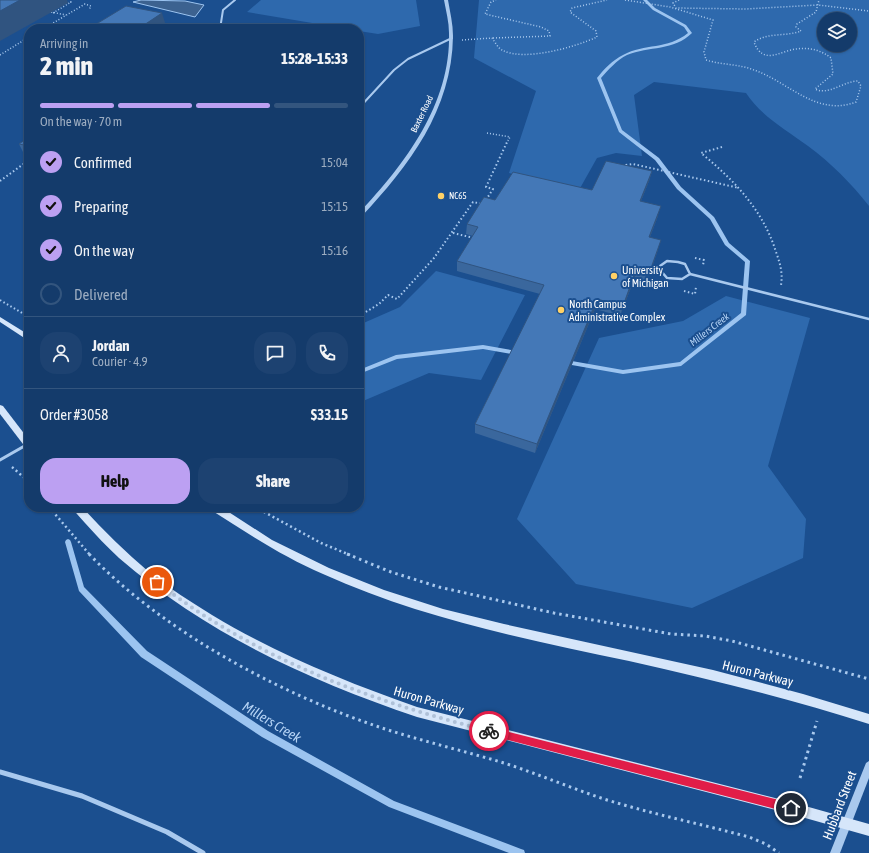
<!DOCTYPE html>
<html lang="en">
<head>
<meta charset="utf-8">
<style>
	:root { --surface:#143b6b; --page:#1d4271; --text:#f1f3f6; --muted:#9dadc1; --line:#33557e; --accent:#bca0f2 }
	body { margin:0; font-family:"Asap Condensed",sans-serif; background:var(--page); color:var(--text); height:100vh; display:flex; flex-direction:column; font-size:15px; white-space:nowrap }
	* { box-sizing:border-box; margin:0 }
	p { font-size:13px; color:var(--muted) }
	.icon { flex:none; width:22px; height:22px; fill:none; stroke:currentColor; stroke-width:2; stroke-linecap:round; stroke-linejoin:round }
	.map { position:relative; flex:1; overflow:hidden }
	.drawer { position:absolute; left:24px; top:24px; width:340px; height:488px; display:flex; flex-direction:column; background:var(--surface); border-radius:16px; box-shadow:0 1px 3px #0004,0 0 0 1px var(--line) }
	.drawer>* { flex:none }
	.tools { position:absolute; left:817px; top:12px; display:grid; gap:8px }
	.tools a { display:grid; place-items:center; width:40px; height:40px; border-radius:50%; background:var(--surface); box-shadow:0 1px 3px #0004,0 0 0 1px var(--line); font-size:20px }
	.pin { position:absolute; display:grid; place-items:center; width:34px; height:34px; color:#fff; margin:-17px; border:2px solid #fff; border-radius:50%; box-shadow:0 1px 4px #0007 }
	.courier { position:absolute; display:grid; place-items:center; width:40px; height:40px; margin:-20px; border:3px solid #e11d48; border-radius:50%; background:#fff; color:#222; box-shadow:0 1px 5px #0007 }
	.summary em { font-style:normal; font-weight:800 }
	.summary div { display:flex; flex-direction:column-reverse }
	.summary { display:flex; align-items:center; justify-content:space-between; height:68px; padding:0 16px }
	h1 { font-size:26px; font-weight:800; line-height:30px }
	.bar { display:grid; grid-template-columns:repeat(4,1fr); gap:6px 4px; align-content:center; height:48px; padding:0 16px }
	.bar i { height:5px; border-radius:3px; background:var(--line) }
	.bar .on { background:var(--accent) }
	.bar p { grid-column:span 4 }
	.line { display:flex; align-items:center; gap:10px; padding:0 16px; border-top:1px solid var(--line) }
	.line div { flex:1 }
	.round { display:grid; place-items:center; flex:none; width:42px; height:42px; border-radius:16px; background:var(--page) }
	ol { padding:0 16px; list-style:none }
	li { display:flex; align-items:center; gap:12px; height:44px }
	li p { margin-inline-start:auto }
	li .icon { padding:4px; border-radius:50%; background:var(--accent); color:#111; stroke-width:4 }
	li:last-child { color:var(--muted) }
	li i { width:22px; height:22px; border:2px solid var(--line); border-radius:50% }
	.cta { display:flex; gap:8px; margin-top:auto; padding:8px 16px }
	.cta a { flex:1; height:46px; border-radius:16px; background:var(--accent); color:#111; font-size:16px; font-weight:800; line-height:46px; text-align:center }
	.cta a+a { background:var(--page); color:var(--text) }
	.map>svg:first-child { display:block }
	.green { fill:#2e69ad; fill-rule:evenodd }
	.water { fill:#3c6290; stroke:#9cc4f0 }
	.lines { fill:none; stroke-linecap:round; stroke-linejoin:round }
	.stream { fill:#9cc4f0; fill-rule:evenodd }
	.path-far3 { stroke:#a9c9ee; stroke-width:1.5; stroke-dasharray:1 2; stroke-linecap:butt }
	.path-far2 { stroke:#a9c9ee; stroke-width:2; stroke-dasharray:1.5 2.5; stroke-linecap:butt }
	.path-far1 { stroke:#a9c9ee; stroke-width:2.5; stroke-dasharray:2 3; stroke-linecap:butt }
	.path { stroke:#a9c9ee; stroke-width:3; stroke-dasharray:2.5 4; stroke-linecap:butt }
	.service-far2 { stroke:#a9c9ee; stroke-width:2 }
	.service-far1 { stroke:#a9c9ee; stroke-width:2.5 }
	.service { stroke:#a9c9ee; stroke-width:3 }
	.minor { stroke:#a9c9ee; stroke-width:5 }
	.tertiary { fill:#a9c9ee; fill-rule:evenodd }
	.secondary { fill:#d6e6fa; fill-rule:evenodd }
	.wall { fill:#3a679d }
	.shaded-wall { fill:#305480 }
	.building { fill:#4478b7; stroke:#305480 }
	.route { fill:#e11d48 }
	.done { stroke:#afc1d8; stroke-width:4; stroke-dasharray:0 7.2 }
	.poi-dot { fill:#ffd166; stroke:#1b4f8f; stroke-width:1.5 }
	.labels { text-anchor:middle; stroke-width:4; stroke-linejoin:round; paint-order:stroke }
	.far-street-label { font-size:9px; fill:#fff; stroke:#1b4f8f }
	.far-poi-label { font-size:9px; fill:#fff; stroke:#1b4f8f; text-anchor:start }
	.far-water-label { font-size:10px; font-style:italic; fill:#b5d3f5; stroke:#1b4f8f }
	.poi-label { font-size:11px; fill:#fff; stroke:#1b4f8f; text-anchor:start }
	.near-street-label { font-size:13px; fill:#fff; stroke:#1b4f8f }
	.near-water-label { font-size:14px; font-style:italic; fill:#b5d3f5; stroke:#1b4f8f }
</style>
</head>
<body>
<div class="map">
<svg width="869" height="853" viewBox="0 0 869 853">
	<rect width="100%" height="100%" fill="#1b4f8f"/>
	<g class="green">
		<path d="M 261,0 L 416,0 L 420,26 L 378,34 L 359,31 L 359,29 L 348,29 L 247,12 Z"/>
		<path d="M 479,0 L 869,0 L 869,206 C 851,183 831,163 808,146 C 785,129 762,117 746,93 L 654,82 L 634,95 L 642,156 L 616,153 L 597,158 L 579,190 L 509,173 L 536,91 L 474,58 ZM 824,19 L 850,19 L 850,45 L 824,45 Z"/>
		<path d="M 436,271 L 525,295 L 481,380 L 429,373 L 363,401 L 359,406 L 359,325 L 400,307 Z"/>
		<path d="M 726,296 L 810,318 L 768,466 L 806,519 L 803,558 L 692,608 L 576,584 L 517,519 L 599,338 L 683,321 Z"/>
	</g>
	<path class="water" d="M 141,0 L 185,1 L 204,5 L 195,17 L 133,2 Z"/>
	<g class="lines">
		<g class="stream">
			<path d="M 643,0 L 647,0 L 655,8 L 686,25 L 692,33 C 674,51 649,46 627,55 C 617,60 608,70 601,78 L 622,130 L 659,158 L 681,187 L 714,217 L 729,243 L 750,261 L 746,315 L 681,366 L 623,374 L 566,364 L 563,362 L 566,360 L 623,370 L 680,362 L 741,313 L 745,262 L 725,245 L 710,219 L 677,189 L 655,160 L 619,132 L 597,78 C 604,69 613,60 623,55 C 645,43 667,50 688,33 L 684,27 L 653,10 Z"/>
			<path d="M 483,345 L 517,351 L 520,353 L 517,355 L 483,349 L 397,359 L 359,374 L 359,370 L 396,355 Z"/>
			<path d="M 68,539 L 70,540 L 71,542 L 84,587 L 147,651 L 268,731 L 394,801 L 521,849 L 524,850 L 525,853 L 509,853 L 389,807 L 262,737 L 141,657 L 79,591 L 65,542 L 66,540 Z"/>
		</g>
		<g class="path-far3">
			<path d="M 625,0 L 670,7 L 713,20 L 704,52 L 706,60 C 722,65 739,64 754,70 C 789,82 816,117 856,102 L 861,86 L 858,81 C 844,81 828,96 815,89 L 833,74 L 831,58 C 821,50 809,47 796,49 C 780,51 763,66 754,42 C 768,32 785,37 801,31 L 796,27 L 797,24 L 816,12 L 819,0"/>
			<path d="M 679,0 L 673,3 L 676,8 L 746,9 L 818,5 L 869,11"/>
			<path d="M 51,12 L 66,15"/>
			<path d="M 53,13 L 71,2 L 69,2"/>
			<path d="M 43,29 L 85,4 L 91,6 L 89,10"/>
			<path d="M 493,38 L 550,36 L 549,31 L 541,27 L 485,14 L 491,2 L 496,0"/>
			<path d="M 462,40 L 492,38 C 495,42 498,48 502,50 C 524,62 575,47 597,37 L 596,31 L 570,12 L 572,8 L 607,0"/>
			<path d="M 0,55 L 29,37"/>
			<path d="M 487,133 L 510,137 L 508,141"/>
		</g>
		<g class="path-far2">
			<path d="M 722,147 L 701,153 C 734,180 763,210 776,252 C 780,263 783,273 781,285"/>
			<path d="M 623,168 L 626,165 L 633,164 L 739,188"/>
			<path d="M 0,181 L 29,160"/>
			<path d="M 486,200 L 493,189 L 486,187 L 508,140"/>
			<path d="M 453,233 L 474,238"/>
			<path d="M 695,258 L 704,260 L 703,265"/>
			<path d="M 642,277 L 641,279 L 656,284"/>
			<path d="M 684,291 L 695,294 L 696,287"/>
			<path d="M 0,300 L 29,317"/>
			<path d="M 359,316 L 379,304 L 388,295 L 397,299 L 434,258 L 473,202 L 482,204"/>
		</g>
		<g class="path-far1">
			<path d="M 12,467 L 29,482"/>
			<path d="M 49,507 L 90,555"/>
			<path d="M 255,507 L 321,543 L 350,555"/>
		</g>
		<g class="path">
			<path d="M 89,554 C 164,632 280,694 382,728 C 422,741 464,751 504,763 C 538,774 571,788 604,799 C 652,814 701,824 749,837 L 766,844 L 779,853"/>
			<path d="M 347,554 L 391,572 L 439,587 L 554,613 L 671,634 L 705,636 L 732,641 L 869,679"/>
			<path d="M 800,778 L 817,721"/>
		</g>
		<g class="service-far2">
			<path d="M 220,29 L 223,10 L 235,0"/>
			<path d="M 359,108 L 394,70 L 408,59 L 452,38"/>
		</g>
		<g class="service-far1">
			<path d="M 667,261 L 678,262 L 685,264 L 690,274 L 682,279 L 667,278 L 661,271 L 660,266 Z"/>
			<path d="M 690,274 L 869,319"/>
		</g>
		<path class="service" d="M 0,460 L 28,444"/>
		<path class="minor" d="M 0,772 L 82,796 L 167,832 L 203,853"/>
		<g class="tertiary">
			<path d="M 444,0 L 448,0 C 450,12 453,24 453,36 C 452,110 409,166 361,217 L 359,218 L 359,213 C 405,164 451,104 449,33 C 449,22 446,11 444,0 Z"/>
			<path d="M 869,761 L 869,778 L 840,853 L 830,853 L 866,763 Z"/>
		</g>
		<g class="secondary">
			<path d="M 0,317 L 29,335 L 29,341 L 0,322 Z"/>
			<path d="M 0,405 L 3,406 L 29,440 L 29,449 L 26,448 L 0,414 Z"/>
			<path d="M 72,507 L 82,507 C 103,530 125,552 149,572 C 169,588 191,602 212,615 C 277,654 346,682 417,707 L 791,802 L 869,824 L 869,836 L 791,814 L 417,717 C 308,680 207,634 119,558 C 107,547 96,535 85,523 C 81,518 75,513 72,507 Z"/>
			<path d="M 210,507 L 221,507 L 272,540 L 329,568 L 384,590 L 443,609 L 504,624 L 713,670 L 803,694 L 869,714 L 869,724 C 790,699 710,679 629,661 C 525,639 420,618 323,574 C 283,557 247,533 211,510 Z"/>
		</g>
	</g>
	<g class="wall">
		<path d="M 29,137 L 29,164 L 19,144 Z"/>
		<path d="M 652,171 L 649,181 L 641,201 L 658,216 L 650,237 L 658,250 L 647,281 L 635,277 L 620,316 L 595,309 L 535,453 L 475,433 L 475,424 L 540,294 L 457,271 L 457,261 L 473,236 L 466,234 L 467,224 L 495,200 L 592,190 Z"/>
	</g>
	<g class="shaded-wall">
		<path d="M 20,0 L 67,0 L 68,3 L 0,41 L 0,11 Z"/>
		<path d="M 162,13 L 167,29 L 138,29 Z"/>
		<path d="M 652,171 L 649,181 L 637,211 L 640,201 Z"/>
		<path d="M 661,206 L 658,216 L 646,247 L 649,237 Z"/>
		<path d="M 661,240 L 658,250 L 647,281 L 650,271 Z"/>
		<path d="M 637,267 L 635,277 L 620,316 L 623,306 Z"/>
		<path d="M 597,299 L 595,309 L 535,453 L 537,444 Z"/>
	</g>
	<g class="building">
		<path d="M 0,0 L 20,0 L 0,11 Z"/>
		<path d="M 126,6 L 162,13 L 138,29 L 88,29 Z"/>
		<path d="M 29,137 L 29,146 L 19,144 Z"/>
		<path d="M 606,161 L 652,171 L 640,201 L 661,206 L 649,237 L 661,240 L 650,271 L 637,267 L 623,306 L 597,299 L 537,444 L 475,424 L 544,285 L 457,261 L 478,227 L 467,224 L 484,197 L 495,200 L 513,172 L 592,190 Z"/>
	</g>
	<path class="route" d="M 489,727 L 791,803 L 796,808 L 791,813 L 489,735 L 485,731 Z"/>
	<g class="lines">
		<path class="done" d="M 157,582 C 254,658 370,701 489,731"/>
	</g>
	<g class="poi-dot">
		<circle cx="441" cy="196" r="4"/>
		<circle cx="614" cy="276" r="4"/>
		<circle cx="561" cy="310" r="4"/>
	</g>
	<g class="labels">
		<g class="far-street-label">
			<text transform="translate(422 114) rotate(-64)" y="3">Baxter Road</text>
		</g>
		<g class="far-poi-label">
			<text x="449" y="199">NC65</text>
		</g>
		<g class="far-water-label">
			<text transform="translate(709 329) rotate(-38)" y="4">Millers Creek</text>
		</g>
		<g class="poi-label">
			<text x="622" y="274">University<tspan x="622" dy="13">of Michigan</tspan></text>
			<text x="569" y="308">North Campus<tspan x="569" dy="13">Administrative Complex</tspan></text>
		</g>
		<g class="near-street-label">
			<text transform="translate(758 673) rotate(14)" y="5">Huron Parkway</text>
			<text transform="translate(429 700) rotate(16)" y="5">Huron Parkway</text>
			<text transform="translate(839 805) rotate(-69)" y="5">Hubbard Street</text>
		</g>
		<g class="near-water-label">
			<text transform="translate(272 722) rotate(31)" y="5">Millers Creek</text>
		</g>
	</g>
</svg>
<div class="tools">
<a><svg class="icon" aria-label="layers" viewBox="0 0 24 24"><path d="M12 4l9 5-9 5-9-5zM3 14l9 5 9-5"/></svg></a>
</div>
<div class="pin" style="left:157px;top:582px;background:#ea580c"><svg class="icon" aria-label="bag" viewBox="0 0 24 24"><path d="M5 8h14l-1 12H6zM9 8a3 3 0 0 1 6 0"/></svg></div>
<div class="pin" style="left:791px;top:808px;background:#1f2937"><svg class="icon" aria-label="home" viewBox="0 0 24 24"><path d="M3 11l9-7 9 7M6 9v11h12V9"/></svg></div>
<div class="courier" style="left:489px;top:731px"><svg class="icon" aria-label="bike" viewBox="0 0 24 24"><circle cx="6" cy="16" r="4"/><circle cx="18" cy="16" r="4"/><path d="M6 16l4-8h5l3 8M10 8l3 8H6M13 5h3"/></svg></div>
<section class="drawer">
<div class="summary"><div><h1>2 min</h1><p>Arriving in</p></div><em>15:28–15:33</em></div>
<div class="bar"><i class="on"></i><i class="on"></i><i class="on"></i><i></i><p>On the way · 70 m</p></div>
<ol>
<li><svg class="icon" aria-label="check" viewBox="0 0 24 24"><path d="M5 12l5 5 9-10"/></svg>Confirmed<p>15:04</p></li>
<li><svg class="icon" aria-label="check" viewBox="0 0 24 24"><path d="M5 12l5 5 9-10"/></svg>Preparing<p>15:15</p></li>
<li><svg class="icon" aria-label="check" viewBox="0 0 24 24"><path d="M5 12l5 5 9-10"/></svg>On the way<p>15:16</p></li>
<li><i></i>Delivered</li>
</ol>
<div class="line" style="height:72px"><a class="round"><svg class="icon" aria-label="person" viewBox="0 0 24 24"><circle cx="12" cy="8" r="4"/><path d="M4 21q1-7 8-7t8 7"/></svg></a><div><b>Jordan</b><p>Courier · 4.9</p></div><a class="round"><svg class="icon" aria-label="chat" viewBox="0 0 24 24"><path d="M4 5h16v11H9l-5 4z"/></svg></a><a class="round"><svg class="icon" aria-label="phone" viewBox="0 0 24 24"><path d="M5 4h4l2 5-3 2q2 4 5 5l2-3 5 2v4C11 20 4 13 5 4z"/></svg></a></div>
<div class="line" style="height:52px"><div>Order #3058</div><b>$33.15</b></div>
<div class="cta"><a>Help</a><a>Share</a></div>
</section>
</div>
</body>
</html>
